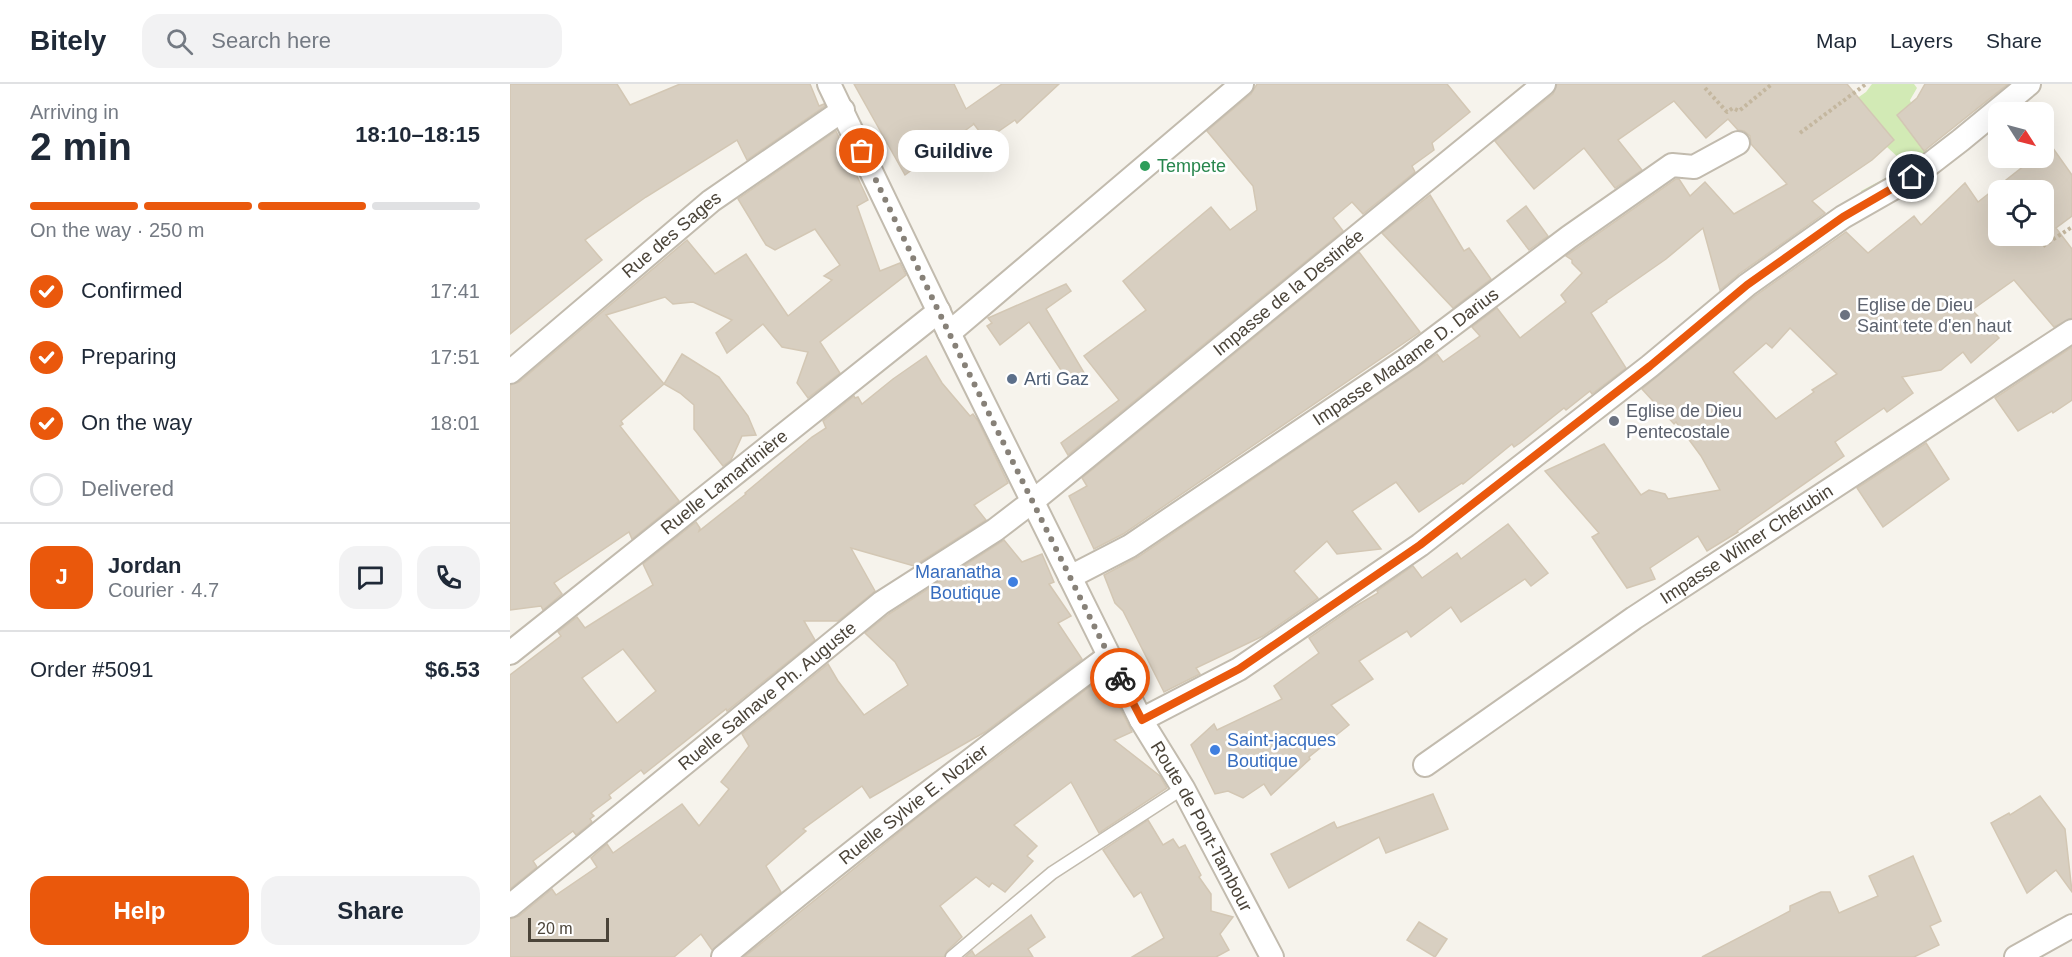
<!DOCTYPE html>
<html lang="en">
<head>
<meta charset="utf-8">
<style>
	:root { --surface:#fff; --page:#f2f2f3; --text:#1f2937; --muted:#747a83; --line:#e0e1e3; --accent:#ea580c }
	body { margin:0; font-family:Arial,sans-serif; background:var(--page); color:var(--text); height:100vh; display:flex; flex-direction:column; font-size:22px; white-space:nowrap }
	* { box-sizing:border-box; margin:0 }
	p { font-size:20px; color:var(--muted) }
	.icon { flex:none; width:33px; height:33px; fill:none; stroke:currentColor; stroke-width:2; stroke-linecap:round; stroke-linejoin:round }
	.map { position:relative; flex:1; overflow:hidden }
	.drawer { display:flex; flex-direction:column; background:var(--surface); width:510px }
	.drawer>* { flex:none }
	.needle { width:39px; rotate:126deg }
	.fabs { position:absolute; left:1478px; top:18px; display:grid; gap:12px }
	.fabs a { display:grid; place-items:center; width:66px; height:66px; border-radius:12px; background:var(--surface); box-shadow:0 6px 24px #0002; font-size:30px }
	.scale { position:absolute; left:18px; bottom:15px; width:81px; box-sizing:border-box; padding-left:6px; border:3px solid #4b4439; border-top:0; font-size:16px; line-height:21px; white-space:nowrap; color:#4b4439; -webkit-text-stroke:4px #fff; paint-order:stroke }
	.pin { position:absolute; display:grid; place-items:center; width:51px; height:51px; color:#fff; margin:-26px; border:3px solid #fff; border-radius:50%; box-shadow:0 2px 6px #0007 }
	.courier { position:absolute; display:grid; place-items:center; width:60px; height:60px; margin:-30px; border:4px solid #ea580c; border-radius:50%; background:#fff; color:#222; box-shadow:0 2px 8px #0007 }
	.bubble { position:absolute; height:42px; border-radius:18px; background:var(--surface); box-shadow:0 6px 24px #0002; font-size:20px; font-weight:600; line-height:42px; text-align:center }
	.overview em { font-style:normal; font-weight:600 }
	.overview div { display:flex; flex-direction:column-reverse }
	.overview { display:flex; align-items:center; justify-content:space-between; height:102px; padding:0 30px }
	h1 { font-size:39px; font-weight:600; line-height:45px }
	.bar { display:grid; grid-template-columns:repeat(4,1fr); gap:9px 6px; align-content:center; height:72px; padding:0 30px }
	.bar i { height:8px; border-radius:4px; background:var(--line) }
	.bar .active { background:var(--accent) }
	.bar p { grid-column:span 4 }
	.line { display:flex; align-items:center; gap:15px; padding:0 30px; border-top:2px solid var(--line) }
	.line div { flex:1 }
	.round { display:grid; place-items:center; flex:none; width:63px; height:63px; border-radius:18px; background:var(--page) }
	ol { padding:0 30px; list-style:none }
	li { display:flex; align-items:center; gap:18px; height:66px }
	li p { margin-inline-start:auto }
	li .icon { padding:6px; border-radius:50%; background:var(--accent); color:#fff; stroke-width:4 }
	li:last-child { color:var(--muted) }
	li i { width:33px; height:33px; border:3px solid var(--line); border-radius:50% }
	.cta { display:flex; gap:12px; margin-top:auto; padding:12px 30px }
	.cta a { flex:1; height:69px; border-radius:18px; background:var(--accent); color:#fff; font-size:24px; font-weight:600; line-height:69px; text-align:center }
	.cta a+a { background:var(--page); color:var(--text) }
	header { display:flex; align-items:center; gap:36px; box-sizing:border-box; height:84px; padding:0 30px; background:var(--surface); border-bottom:2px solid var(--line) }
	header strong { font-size:28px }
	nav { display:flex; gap:33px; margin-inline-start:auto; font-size:21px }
	.search { width:420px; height:54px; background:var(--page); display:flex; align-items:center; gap:15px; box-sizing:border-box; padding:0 21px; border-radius:18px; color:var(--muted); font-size:22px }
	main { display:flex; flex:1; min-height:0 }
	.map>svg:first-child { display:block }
	.green { fill:#d2eab5 }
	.building { fill:#d8cfc1; stroke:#d3c7b4; stroke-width:1.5; fill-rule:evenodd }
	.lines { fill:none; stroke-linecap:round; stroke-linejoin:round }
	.lane-casing { stroke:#c2bbae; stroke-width:15 }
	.street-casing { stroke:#c2bbae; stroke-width:26 }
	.path { stroke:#c4b79f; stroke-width:4; stroke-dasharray:3 3; stroke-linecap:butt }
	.lane { stroke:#fff; stroke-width:12 }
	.street { stroke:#fff; stroke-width:22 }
	.done { stroke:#878178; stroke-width:6; stroke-dasharray:0 10.8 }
	.route { stroke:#ea580c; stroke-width:8 }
	.leisure-dot { fill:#2e9e5b; stroke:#fff; stroke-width:2 }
	.worship-dot { fill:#6b7280; stroke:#fff; stroke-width:2 }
	.service-dot { fill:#5c6f8a; stroke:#fff; stroke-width:2 }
	.shop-dot { fill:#3f7fe0; stroke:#fff; stroke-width:2 }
	.labels { text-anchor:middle; stroke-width:5; stroke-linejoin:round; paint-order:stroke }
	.leisure-label { font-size:18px; fill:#27864d; stroke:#fff; text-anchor:start }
	.street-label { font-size:18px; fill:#4b4439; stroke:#fff }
	.worship-label { font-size:18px; fill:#5b616d; stroke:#fff; text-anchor:start }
	.service-label { font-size:18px; fill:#4e5e75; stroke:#fff; text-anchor:start }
	.shop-label { font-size:18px; fill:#366cbe; stroke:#fff; text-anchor:end }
</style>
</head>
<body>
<header>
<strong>Bitely</strong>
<div class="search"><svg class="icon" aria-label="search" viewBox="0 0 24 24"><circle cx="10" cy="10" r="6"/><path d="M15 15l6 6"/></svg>Search here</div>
<nav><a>Map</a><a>Layers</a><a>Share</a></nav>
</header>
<main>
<section class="drawer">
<div class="overview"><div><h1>2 min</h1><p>Arriving in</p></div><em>18:10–18:15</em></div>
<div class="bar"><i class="active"></i><i class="active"></i><i class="active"></i><i></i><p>On the way · 250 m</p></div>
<ol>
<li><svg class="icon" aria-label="check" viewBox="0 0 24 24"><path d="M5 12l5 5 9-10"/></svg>Confirmed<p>17:41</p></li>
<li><svg class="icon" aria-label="check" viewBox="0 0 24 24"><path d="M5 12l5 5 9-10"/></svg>Preparing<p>17:51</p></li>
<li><svg class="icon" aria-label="check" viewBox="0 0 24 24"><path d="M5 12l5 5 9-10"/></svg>On the way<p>18:01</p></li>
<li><i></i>Delivered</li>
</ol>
<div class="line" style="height:108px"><b class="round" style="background:var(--accent);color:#fff">J</b><div><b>Jordan</b><p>Courier · 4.7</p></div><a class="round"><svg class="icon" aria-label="chat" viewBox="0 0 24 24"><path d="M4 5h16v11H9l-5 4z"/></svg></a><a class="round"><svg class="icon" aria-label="phone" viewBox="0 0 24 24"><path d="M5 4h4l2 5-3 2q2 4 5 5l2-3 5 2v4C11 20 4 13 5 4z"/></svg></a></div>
<div class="line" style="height:78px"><div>Order #5091</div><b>$6.53</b></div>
<div class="cta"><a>Help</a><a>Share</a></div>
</section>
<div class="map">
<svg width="1562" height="873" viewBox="0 0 1562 873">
	<rect width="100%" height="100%" fill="#f6f3ec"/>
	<path class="green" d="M 1362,0 L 1404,0 L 1407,4 L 1400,16 L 1421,78 L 1353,115 L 1351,107 L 1385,89 L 1382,83 L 1390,75 L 1377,63 L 1374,58 L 1381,52 L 1354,20 L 1296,50 L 1356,8 Z"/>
	<g class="building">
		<path d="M 0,0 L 107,0 L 120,21 L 170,0 L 300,0 L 309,22 L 314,20 L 315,22 L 237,76 L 227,56 L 136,113 L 75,156 L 92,176 L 0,250 Z"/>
		<path d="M 344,0 L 444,0 L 456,25 L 492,0 L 549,0 L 507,39 L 505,36 L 476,56 L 463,39 L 464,40 L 395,91 Z"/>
		<path d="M 747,0 L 937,0 L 960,28 L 922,59 L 924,66 L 902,82 L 905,88 L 853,130 L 842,118 L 823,134 L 833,147 L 558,371 L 551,359 L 609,316 L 574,272 L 636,226 L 613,197 L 701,123 L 720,146 L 747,126 L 743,102 L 697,47 L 741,10 Z"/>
		<path d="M 1047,0 L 1337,0 L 1384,56 L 1362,76 L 1302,117 L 1315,129 L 1229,190 L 1210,206 L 1193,144 L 1156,175 L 1096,217 L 1097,218 L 1081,229 L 1116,284 L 1082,310 L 1080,307 L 1056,326 L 1054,324 L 1010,359 L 1004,363 L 1002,360 L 953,400 L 952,399 L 909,428 L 886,398 L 842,427 L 871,465 L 827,470 L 817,457 L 784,487 L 808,514 L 753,552 L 686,584 L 690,590 L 654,608 L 613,527 L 605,519 L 594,491 L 628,473 L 927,270 L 933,278 L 970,252 L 962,243 L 987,224 L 1010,254 L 1056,218 L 1051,211 L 1072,189 L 1062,179 L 1062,176 L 1056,172 L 1166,95 L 1169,95 L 1180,112 L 1195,98 L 1224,130 L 1277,100 L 1241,60 L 1240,52 L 1234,47 L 1228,46 L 1218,35 L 1196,54 L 1164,17 L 1108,56 L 1132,86 L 1105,104 L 1074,64 L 1024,105 L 985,57 L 1043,10 Z"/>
		<path d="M 1415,0 L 1498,0 L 1414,67 L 1387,31 L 1407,14 Z"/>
		<path d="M 326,47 L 358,116 L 347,122 L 370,187 L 390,179 L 396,191 L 310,258 L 330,289 L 298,314 L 287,299 L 298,268 L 272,263 L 253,240 L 217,269 L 206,249 L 222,236 L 183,218 L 163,220 L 155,213 L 96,231 L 154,300 L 111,337 L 113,340 L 110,342 L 169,417 L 122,455 L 119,448 L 44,499 L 52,510 L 33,526 L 31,522 L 0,526 L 0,301 L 9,298 L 177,156 L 205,190 L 236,170 L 278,232 L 322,196 L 314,192 L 330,181 L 305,145 L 265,166 L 256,161 L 228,115 Z"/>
		<path d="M 1540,60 L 1562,91 L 1562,132 L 1546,144 L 1562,165 L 1562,234 L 1544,243 L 1504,196 L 1462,226 L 1489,254 L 1461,279 L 1453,268 L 1431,286 L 1392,293 L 1403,309 L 1377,328 L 1374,324 L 1325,358 L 1334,372 L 1227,447 L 1228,448 L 1197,467 L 1188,452 L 1140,484 L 1145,495 L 1117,504 L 1082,453 L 1089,449 L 1035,387 L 1094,360 L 1131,411 L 1139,406 L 1155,410 L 1158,415 L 1210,406 L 1191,372 L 1166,338 L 1164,340 L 1132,305 L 1245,212 L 1336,148 L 1358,169 L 1404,132 L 1411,141 L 1455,99 L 1468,118 L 1524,74 L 1533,74 L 1533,66 ZM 1488,106 L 1533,106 L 1533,152 L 1488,152 ZM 1280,244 L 1327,290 L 1302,306 L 1304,308 L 1266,335 L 1223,288 L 1256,259 L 1262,264 Z"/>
		<path d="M 920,111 L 954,167 L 959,164 L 981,195 L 943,224 L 872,149 Z"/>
		<path d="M 1016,122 L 1038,152 L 1019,166 L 997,137 Z"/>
		<path d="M 849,168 L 910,248 L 613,450 L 584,465 L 559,412 L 577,402 L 572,394 Z"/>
		<path d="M 556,200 L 561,207 L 536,225 L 576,292 L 561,301 L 519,238 L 490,261 L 477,242 L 482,239 L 478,234 Z"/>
		<path d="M 1562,263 L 1562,316 L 1543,329 L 1542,327 L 1508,347 L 1485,314 Z"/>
		<path d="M 172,270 L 209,293 L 238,332 L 246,351 L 232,352 L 221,376 L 213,382 L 184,345 L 184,321 L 170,309 L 154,300 Z"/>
		<path d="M 416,272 L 432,299 L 460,332 L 463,330 L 468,337 L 498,399 L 464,421 L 476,436 L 404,482 L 341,464 L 365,507 L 328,537 L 294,537 L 305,556 L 217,627 L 216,625 L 134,690 L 131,686 L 99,711 L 101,714 L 81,729 L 84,732 L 80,735 L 82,738 L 66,751 L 63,747 L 23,777 L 27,783 L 0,805 L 0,591 L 51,552 L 48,548 L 67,533 L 75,544 L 143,501 L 133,480 L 186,438 L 190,444 L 189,447 L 236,410 L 235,409 L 302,353 L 316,344 L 313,337 L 344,312 L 345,314 L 348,313 L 352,320 L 383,295 ZM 113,565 L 146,607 L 107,639 L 72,594 Z"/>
		<path d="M 1416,359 L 1439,395 L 1373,443 L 1347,404 Z"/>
		<path d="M 998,440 L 1038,489 L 1021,502 L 1015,495 L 951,538 L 941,523 L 901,553 L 897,547 L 849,577 L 863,595 L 821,621 L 839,641 L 799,673 L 800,675 L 761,711 L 754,700 L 733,714 L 718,707 L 705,710 L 681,661 L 704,640 L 707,646 L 772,615 L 764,602 L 809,569 L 799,554 L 844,523 L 868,509 L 867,507 L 903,482 L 912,494 L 947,469 L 951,475 Z"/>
		<path d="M 494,456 L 512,478 L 532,470 L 544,498 L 539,500 L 561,532 L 548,539 L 572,575 L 475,648 L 360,714 L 352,702 L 293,745 L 296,747 L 256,782 L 271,808 L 202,866 L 191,850 L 164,873 L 0,873 L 0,835 L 9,832 L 42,805 L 46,811 L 87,783 L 81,774 L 97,760 L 103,769 L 172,720 L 189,742 L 219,705 L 211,698 L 239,662 L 232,650 L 318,580 L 328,597 L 354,631 L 398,601 L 385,578 L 355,549 L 379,530 Z"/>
		<path d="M 594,592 L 622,648 L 604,656 L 650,692 L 657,704 L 589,749 L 561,698 L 504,741 L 527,762 L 517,772 L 523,777 L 495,808 L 482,799 L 479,803 L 466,793 L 430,822 L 452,853 L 437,867 L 434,873 L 234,873 L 412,730 Z"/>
		<path d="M 923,710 L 938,745 L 876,769 L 869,753 L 779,804 L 761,770 L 824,738 L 827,744 Z"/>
		<path d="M 1530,712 L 1555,745 L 1562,808 L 1546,786 L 1517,809 L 1481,739 L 1499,729 L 1500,731 Z"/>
		<path d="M 638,736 L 653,761 L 663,755 L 669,764 L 675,761 L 691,791 L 689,793 L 701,810 L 701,827 L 723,833 L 710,850 L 719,866 L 706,873 L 622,873 L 654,854 L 631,808 L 624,813 L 593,766 Z"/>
		<path d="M 1403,772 L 1431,837 L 1420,842 L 1429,861 L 1404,873 L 1192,873 L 1280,827 L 1280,822 L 1311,808 L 1320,808 L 1329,829 L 1368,812 L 1359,792 Z"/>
		<path d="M 521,831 L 535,853 L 518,865 L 523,873 L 455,873 L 462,867 L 465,872 Z"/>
		<path d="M 909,838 L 937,855 L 925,873 L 897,856 Z"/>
	</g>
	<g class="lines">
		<g class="lane-casing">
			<path id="lane" d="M 442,873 L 542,789 L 673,704"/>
		</g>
		<g class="street-casing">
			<g id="street">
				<path id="s1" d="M 319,0 L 439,249 L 631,636 L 673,704 L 762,873"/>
				<path d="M 439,249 L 732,0"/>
				<path id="s2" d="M 0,288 L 201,117 L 333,26"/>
				<path id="s3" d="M 560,493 L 620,462 L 900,273 L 1059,153 L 1162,81 L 1184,83 L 1228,59"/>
				<path id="s4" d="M 0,569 L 429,227"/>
				<path d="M 631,636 L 729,585 L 910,461 L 1140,282 L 1237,201 L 1333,133 L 1403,93 L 1451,56 L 1519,0"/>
				<path id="s5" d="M 915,681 L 1124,534 L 1562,247"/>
				<path id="s6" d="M 0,822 L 371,519 L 485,446 L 523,417 L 1034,0"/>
				<path id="s7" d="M 213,873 C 339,768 468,669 599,572"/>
				<path d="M 1506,873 L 1562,842"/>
			</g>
		</g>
		<g class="path">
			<path d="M 1195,4 L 1217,28 L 1223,24 L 1229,27 L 1262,0"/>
			<path d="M 1290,49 L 1356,0"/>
			<path d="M 1533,162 L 1562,143"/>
		</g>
		<use href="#lane" class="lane"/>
		<use href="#street" class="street"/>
	</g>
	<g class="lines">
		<path class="done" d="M 352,67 L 439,249 L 610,594"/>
		<path class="route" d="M 610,594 L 632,636 L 729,585 L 910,461 L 1140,282 L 1237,201 L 1333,133 L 1402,93"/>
	</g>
	<circle class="leisure-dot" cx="635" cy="82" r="6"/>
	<g class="worship-dot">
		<circle cx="1335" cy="231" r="6"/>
		<circle cx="1104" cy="337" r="6"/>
	</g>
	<circle class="service-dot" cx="502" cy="295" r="6"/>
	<g class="shop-dot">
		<circle cx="503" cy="498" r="6"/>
		<circle cx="705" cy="666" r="6"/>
	</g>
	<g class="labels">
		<g class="leisure-label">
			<text x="647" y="88">Tempete</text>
		</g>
		<g class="street-label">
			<text dy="6" stroke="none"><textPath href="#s2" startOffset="212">Rue des Sages</textPath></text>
			<text dy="6" stroke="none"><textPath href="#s6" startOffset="992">Impasse de la Destinée</textPath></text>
			<text dy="6" stroke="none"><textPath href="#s3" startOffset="402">Impasse Madame D. Darius</textPath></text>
			<text dy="6" stroke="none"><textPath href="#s4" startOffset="274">Ruelle Lamartinière</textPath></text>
			<text dy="6" stroke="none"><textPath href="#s5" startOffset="390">Impasse Wilner Chérubin</textPath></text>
			<text dy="6" stroke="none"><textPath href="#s6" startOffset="332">Ruelle Salnave Ph. Auguste</textPath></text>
			<text dy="6" stroke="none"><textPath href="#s7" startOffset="244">Ruelle Sylvie E. Nozier</textPath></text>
			<text dy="6" stroke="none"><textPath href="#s1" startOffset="831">Route de Pont-Tambour</textPath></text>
		</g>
		<g class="worship-label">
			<text x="1347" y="227">Eglise de Dieu<tspan x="1347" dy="21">Saint tete d'en haut</tspan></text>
			<text x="1116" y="333">Eglise de Dieu<tspan x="1116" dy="21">Pentecostale</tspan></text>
		</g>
		<g class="service-label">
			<text x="514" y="301">Arti Gaz</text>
		</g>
		<g class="shop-label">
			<text x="491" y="494">Maranatha<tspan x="491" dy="21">Boutique</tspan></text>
			<text x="717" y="662" text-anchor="start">Saint-jacques<tspan x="717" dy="21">Boutique</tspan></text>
		</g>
	</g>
</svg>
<div class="fabs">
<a><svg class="needle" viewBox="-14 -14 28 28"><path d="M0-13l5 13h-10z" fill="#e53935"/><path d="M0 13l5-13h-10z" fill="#747a83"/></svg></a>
<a><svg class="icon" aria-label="locate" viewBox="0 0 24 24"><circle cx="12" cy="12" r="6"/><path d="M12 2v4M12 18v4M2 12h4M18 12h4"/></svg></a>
</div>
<div class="scale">20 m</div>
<div class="pin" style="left:352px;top:67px;background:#ea580c"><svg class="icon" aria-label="bag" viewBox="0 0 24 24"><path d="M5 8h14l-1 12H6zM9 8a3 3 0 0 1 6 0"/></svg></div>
<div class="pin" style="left:1402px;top:93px;background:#1f2937"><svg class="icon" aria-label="home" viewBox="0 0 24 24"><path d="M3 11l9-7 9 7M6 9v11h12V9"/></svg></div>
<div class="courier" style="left:610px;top:594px"><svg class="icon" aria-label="bike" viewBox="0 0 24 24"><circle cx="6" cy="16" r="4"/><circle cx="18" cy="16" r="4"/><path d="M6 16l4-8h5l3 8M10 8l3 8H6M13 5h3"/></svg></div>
<div class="bubble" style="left:388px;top:46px;width:111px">Guildive</div>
</div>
</main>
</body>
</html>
